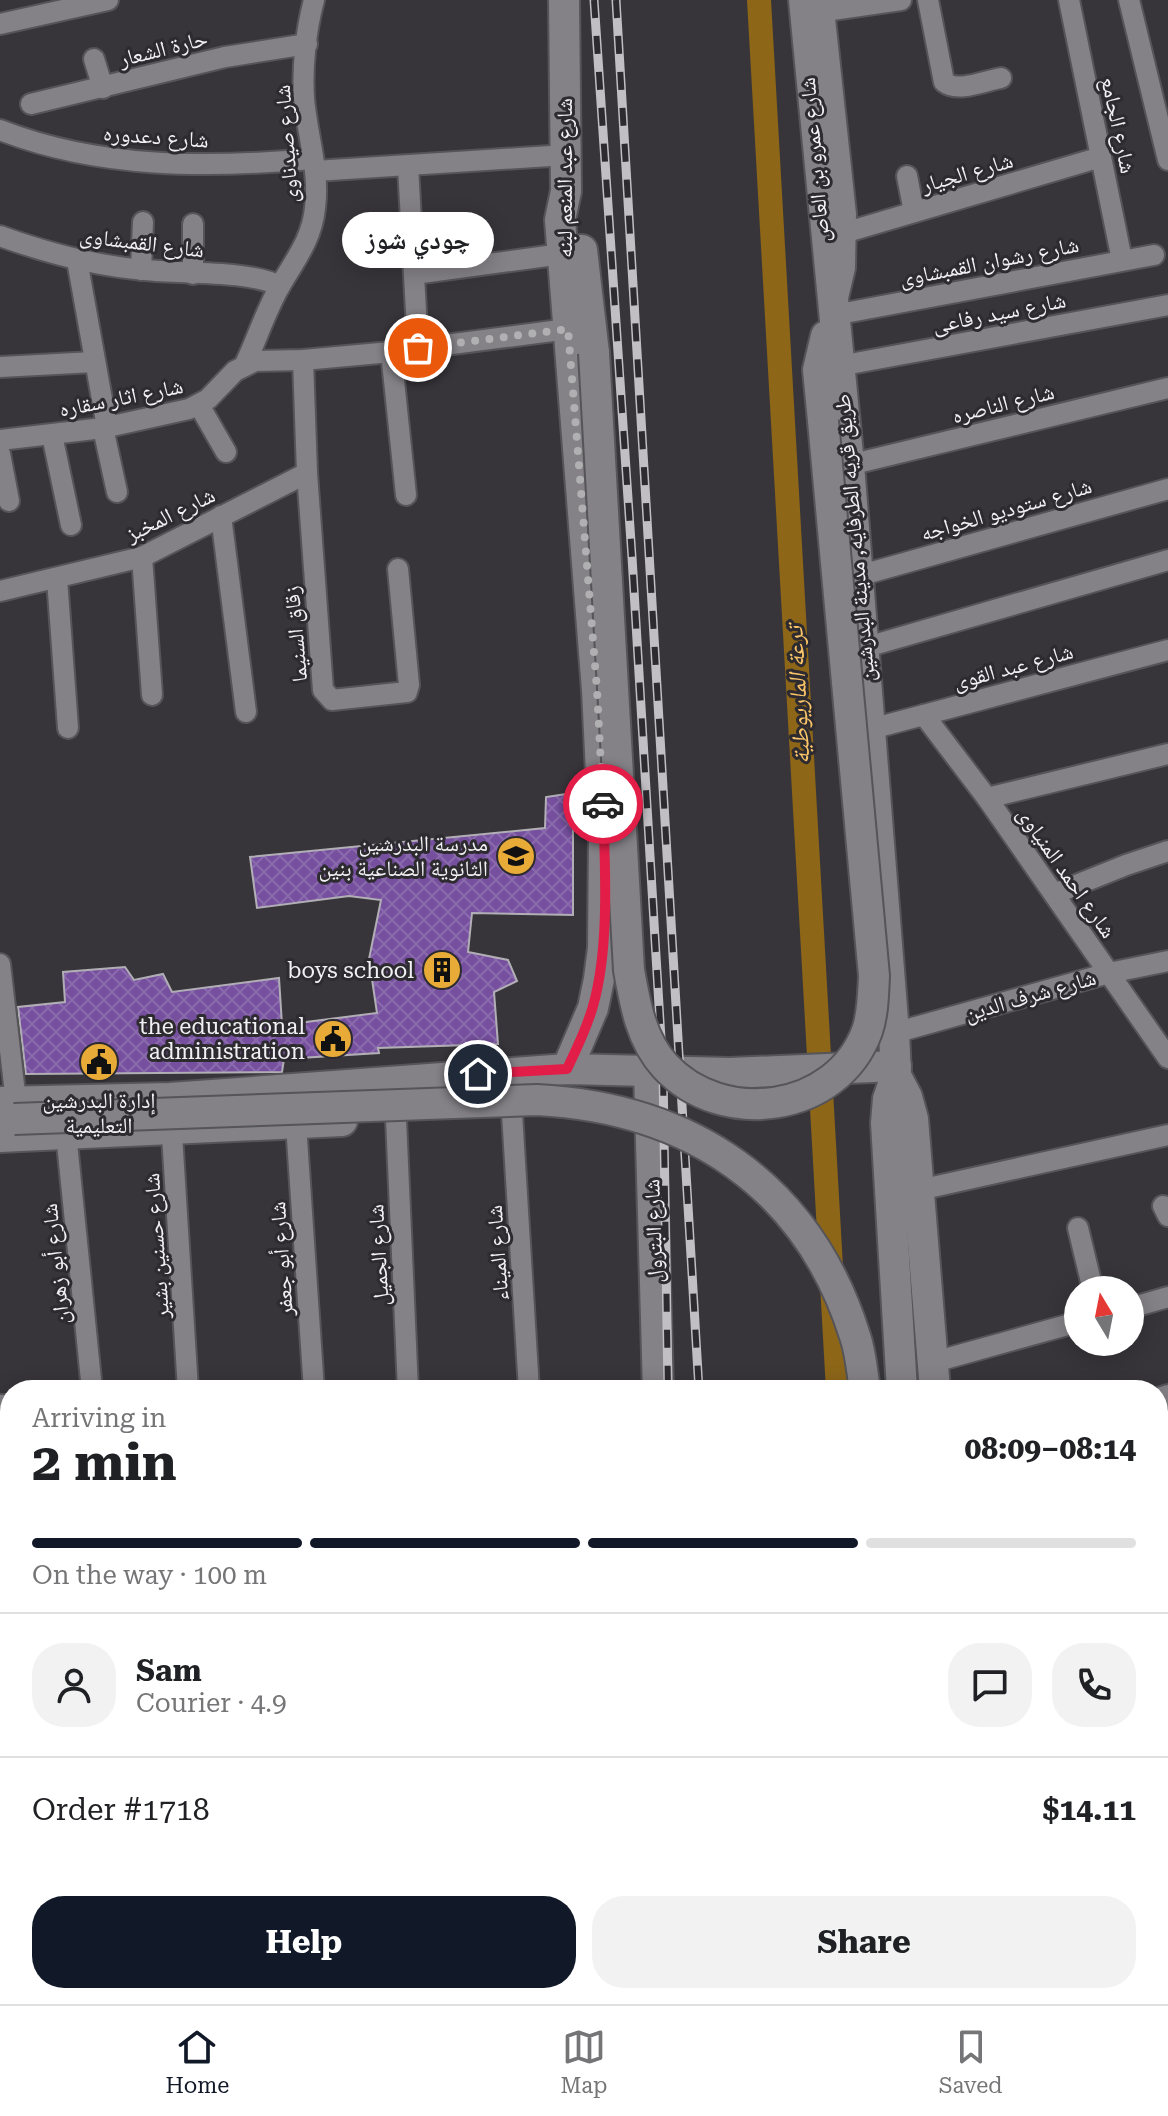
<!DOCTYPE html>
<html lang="en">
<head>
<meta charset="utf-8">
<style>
	:root { --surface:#fff; --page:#f2f2f2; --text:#202124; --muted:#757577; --line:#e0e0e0; --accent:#111827 }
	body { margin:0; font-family:"Roboto Serif","Noto Naskh Arabic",serif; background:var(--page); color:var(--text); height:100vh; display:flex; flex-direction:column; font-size:30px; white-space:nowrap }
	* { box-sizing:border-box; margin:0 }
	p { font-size:26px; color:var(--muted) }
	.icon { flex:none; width:44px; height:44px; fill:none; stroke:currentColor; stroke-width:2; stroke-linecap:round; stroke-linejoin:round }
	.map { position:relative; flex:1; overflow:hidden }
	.sheet { position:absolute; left:0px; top:1380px; width:1168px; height:624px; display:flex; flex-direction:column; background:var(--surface); border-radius:32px 32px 0 0; box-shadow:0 4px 20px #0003 }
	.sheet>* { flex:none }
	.needle { width:52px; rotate:350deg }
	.controls { position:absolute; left:1064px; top:1276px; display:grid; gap:16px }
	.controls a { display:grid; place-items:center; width:80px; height:80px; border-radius:50%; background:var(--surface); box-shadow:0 4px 20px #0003; font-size:40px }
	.pin { position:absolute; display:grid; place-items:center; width:68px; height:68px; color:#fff; margin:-34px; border:4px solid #fff; border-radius:50%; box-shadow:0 2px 8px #0007 }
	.courier { position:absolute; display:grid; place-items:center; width:80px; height:80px; margin:-40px; border:6px solid #e11d48; border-radius:50%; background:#fff; color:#222; box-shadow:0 2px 10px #0007 }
	.bubble { position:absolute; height:56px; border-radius:28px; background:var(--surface); box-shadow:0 4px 20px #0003; font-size:26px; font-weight:700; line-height:56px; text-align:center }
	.overview em { font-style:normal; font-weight:700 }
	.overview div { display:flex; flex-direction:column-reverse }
	.overview { display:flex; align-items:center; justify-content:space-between; height:136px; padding:0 32px }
	h1 { font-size:52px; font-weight:700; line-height:60px }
	.bar { display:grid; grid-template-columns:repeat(4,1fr); gap:12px 8px; align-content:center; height:96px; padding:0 32px }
	.bar i { height:10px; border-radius:6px; background:var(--line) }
	.bar .current { background:var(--accent) }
	.bar p { grid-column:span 4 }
	.line { display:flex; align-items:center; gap:20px; padding:0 32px; border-top:2px solid var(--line) }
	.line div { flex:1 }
	.round { display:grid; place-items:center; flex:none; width:84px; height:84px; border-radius:32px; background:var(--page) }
	.button { display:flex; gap:16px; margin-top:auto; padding:16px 32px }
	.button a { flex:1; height:92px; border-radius:32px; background:var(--accent); color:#fff; font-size:32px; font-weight:700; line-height:92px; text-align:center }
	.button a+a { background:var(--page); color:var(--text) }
	.tabs { display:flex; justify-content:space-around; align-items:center; height:112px; border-top:2px solid var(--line); background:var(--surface); font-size:22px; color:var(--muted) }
	.tabs a { display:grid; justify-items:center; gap:4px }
	.tabs .current { color:var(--accent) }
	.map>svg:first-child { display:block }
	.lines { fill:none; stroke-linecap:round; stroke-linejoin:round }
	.canal { stroke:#8d6618; stroke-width:24 }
	.building { fill:url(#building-cross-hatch); stroke:#b1afb5; stroke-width:2 }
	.street-casing { stroke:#555458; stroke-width:24 }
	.secondary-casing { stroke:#555458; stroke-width:34 }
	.street { stroke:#848287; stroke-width:20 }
	.secondary { stroke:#848287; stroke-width:30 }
	.rail-casing { stroke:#c1bfc3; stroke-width:9 }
	.rail { stroke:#2d2b30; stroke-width:6; stroke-dasharray:18; stroke-linecap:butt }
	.secondary-bridge-casing { stroke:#555458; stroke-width:34; stroke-linecap:butt }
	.secondary-bridge { stroke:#848287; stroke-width:30 }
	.done { stroke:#b0afb2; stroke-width:8; stroke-dasharray:0 14.4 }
	.route { stroke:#e11d48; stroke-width:10 }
	.labels { text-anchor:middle; stroke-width:6; stroke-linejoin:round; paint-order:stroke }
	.street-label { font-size:22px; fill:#f1f0f3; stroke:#2d2b30 }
	.poi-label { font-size:22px; fill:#f1f0f3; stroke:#2d2b30; text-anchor:end }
	.water-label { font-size:24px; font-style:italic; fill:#fac468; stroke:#2d2b30 }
</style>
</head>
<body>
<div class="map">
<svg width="1168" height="2004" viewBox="0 0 1168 2004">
	<defs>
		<pattern id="building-cross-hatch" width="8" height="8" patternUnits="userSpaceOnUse" patternTransform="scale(2)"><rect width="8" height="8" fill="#76509f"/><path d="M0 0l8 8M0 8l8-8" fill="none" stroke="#8a6aad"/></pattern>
	</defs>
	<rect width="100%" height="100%" fill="#37353a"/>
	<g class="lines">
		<g class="canal">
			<path d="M 759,0 L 838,1390"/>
			<path d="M 873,1994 L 873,2004"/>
		</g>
	</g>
	<path class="building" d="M 573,793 L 573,915 L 472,913 L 468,952 L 508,960 L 517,981 L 494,992 L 498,1044 L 378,1048 L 379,1053 L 284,1059 L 282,1072 L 26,1074 L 18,1007 L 65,1002 L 63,972 L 125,967 L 134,980 L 163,974 L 172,992 L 279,978 L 282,1025 L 377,1013 L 369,959 L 381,900 L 349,896 L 257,908 L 250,857 L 545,828 L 546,797 Z"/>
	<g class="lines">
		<g class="street-casing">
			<g id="street">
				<path d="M 823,0 L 846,214 L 845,268 L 834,315 L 1154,255"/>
				<path d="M 928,0 L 944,82 C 958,93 984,81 1001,78"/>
				<path d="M 1069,0 L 1122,260"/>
				<path d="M 1129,0 L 1168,160"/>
				<path d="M 825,11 L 901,0"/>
				<path d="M 0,24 L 108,0"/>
				<path d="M 94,59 L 103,88"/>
				<path d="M 31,104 L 225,57 L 307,44"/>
				<path d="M 0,130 C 100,169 208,168 313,159"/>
				<path d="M 408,166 L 418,348"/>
				<path d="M 315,171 L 566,155"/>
				<path d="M 907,176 L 914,212"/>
				<path d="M 193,224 L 193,274"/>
				<path d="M 847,232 L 1101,157"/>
				<path d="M 0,236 C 47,253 95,266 145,270 C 183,274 248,270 280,286"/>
				<path d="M 77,260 L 107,427"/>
				<path d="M 141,270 L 143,222"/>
				<path d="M 414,274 L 562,254"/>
				<path d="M 391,352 L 406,495"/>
				<path d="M 303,360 L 307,473 L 323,690 L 332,700 L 407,692 L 409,685 L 398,569"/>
				<path d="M 245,364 C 257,339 266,310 280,286 C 295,260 312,239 315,208 C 320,171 307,135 304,98 C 302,67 306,30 314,0"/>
				<path d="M 839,366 L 1168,305"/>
				<path d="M 0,367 L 94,362"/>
				<path d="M 199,405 L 226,452"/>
				<path d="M 103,428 L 117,492"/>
				<path d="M 52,435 L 71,525"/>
				<path d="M 0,440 L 103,428 L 189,409 L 208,399 L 235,371 L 255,361 L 303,360 L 391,352 L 568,329"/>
				<path d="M 0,454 L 9,501"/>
				<path d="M 849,465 L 1168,388"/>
				<path d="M 221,516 L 246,712"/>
				<path d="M 142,557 L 152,695"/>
				<path d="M 858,576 L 1168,489"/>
				<path d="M 57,579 L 68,728"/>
				<path d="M 0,591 L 142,557 L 307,473"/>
				<path d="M 863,648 L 1168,560"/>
				<path d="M 924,715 L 987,798 L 1168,1058"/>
				<path d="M 871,729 L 1168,650"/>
				<path d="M 987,798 L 1168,754"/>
				<path d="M 1054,894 L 1126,865 L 1168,851"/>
				<path d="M 0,964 L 16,1102"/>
				<path d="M 894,1033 L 1109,973 L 1168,961"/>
				<path d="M 512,1113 L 529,1390"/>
				<path d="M 171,1119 L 188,1390"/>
				<path d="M 396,1119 L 408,1390"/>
				<path d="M 296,1124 L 314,1390"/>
				<path d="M 66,1133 L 92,1390"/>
				<path d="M 919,1190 L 1168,1135"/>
				<path d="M 1163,1206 L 1168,1216"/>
				<path d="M 1078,1228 L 1093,1290"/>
				<path d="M 1130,1308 L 1168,1297"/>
				<path d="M 934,1362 L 1078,1322"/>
				<path d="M 1158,1398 L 1168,1395"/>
				<path d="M 1158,1503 L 1168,1499"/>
				<path d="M 0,1516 L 10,1516"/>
				<path d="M 1158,1563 L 1168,1559"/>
				<path d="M 0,1605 L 10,1605"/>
				<path d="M 0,1697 L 10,1697"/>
				<path d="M 1158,1725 L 1168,1721"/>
				<path d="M 1158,1753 L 1168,1771"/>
				<path d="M 0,1797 L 10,1796"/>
				<path d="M 1158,1837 L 1168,1835"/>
				<path d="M 0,1907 L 10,1905"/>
				<path d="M 1158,1933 L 1168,1930"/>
				<path d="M 634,1994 L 635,2004"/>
				<path d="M 1000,1994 L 1001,2004"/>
				<path d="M 0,1999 L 35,1994"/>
				<path d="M 439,2004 L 498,1994"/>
			</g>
		</g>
		<g class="secondary-casing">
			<g id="secondary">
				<path d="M 564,0 L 566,191 L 560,220 L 597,690 L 604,835 L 603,948 L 599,979 L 593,1008 L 567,1069"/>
				<path d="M 804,0 L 849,465 L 894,1033 L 896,1076 L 888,1099 L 886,1123 L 902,1390"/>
				<path d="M 582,250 L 594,353"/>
				<path d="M 823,421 L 818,370 L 826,336"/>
				<path d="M 649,1071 L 658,1390"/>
				<path d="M 896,1076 L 907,1097 L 913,1119 L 935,1390"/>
				<path d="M 0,1102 L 170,1098 L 567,1069 L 730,1073 L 896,1066"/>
				<path d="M 0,1137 L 342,1121"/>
				<path d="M 0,1410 L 10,1410"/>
				<path d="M 942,1994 L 942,2004"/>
			</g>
		</g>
		<use href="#street" class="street"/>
		<use href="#secondary" class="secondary"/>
		<g class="rail-casing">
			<g id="rail">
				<path d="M 594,0 L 632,557 L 663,1072 L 668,1390"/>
				<path d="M 616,0 L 699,1390"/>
				<path d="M 678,1994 L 678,2004"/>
				<path d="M 734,1994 L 735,2004"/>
			</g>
		</g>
		<use href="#rail" class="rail"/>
		<g class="secondary-bridge-casing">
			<g id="secondary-bridge">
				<path d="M 594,353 L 629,970 C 635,1004 641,1040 665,1066 C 722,1128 837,1113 867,1031 C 873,1014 873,994 874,976 L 823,421"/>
				<path d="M 14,1119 L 537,1100 C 691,1108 808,1186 855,1336 C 861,1353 862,1372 865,1390"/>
			</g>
		</g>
		<use href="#secondary-bridge" class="secondary-bridge"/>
	</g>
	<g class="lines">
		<path class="done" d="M 418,348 L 568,329 L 597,690 L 603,804"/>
		<path class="route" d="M 478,1074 L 567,1069 C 577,1048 587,1028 593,1006 C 610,947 605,866 603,804"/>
	</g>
	<defs>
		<g id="school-disc" transform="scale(2)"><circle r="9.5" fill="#e8ab37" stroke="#2d2b30"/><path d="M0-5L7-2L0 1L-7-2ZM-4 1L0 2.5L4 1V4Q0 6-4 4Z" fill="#111"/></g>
		<g id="building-disc" transform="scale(2)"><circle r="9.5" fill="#e8ab37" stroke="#2d2b30"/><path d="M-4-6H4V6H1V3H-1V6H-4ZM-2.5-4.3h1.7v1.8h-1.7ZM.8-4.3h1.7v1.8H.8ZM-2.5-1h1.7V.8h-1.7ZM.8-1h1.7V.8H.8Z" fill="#111"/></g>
		<g id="civic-disc" transform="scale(2)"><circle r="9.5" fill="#e8ab37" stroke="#2d2b30"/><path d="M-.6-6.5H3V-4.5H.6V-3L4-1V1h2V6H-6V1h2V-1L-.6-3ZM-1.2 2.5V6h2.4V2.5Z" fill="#111"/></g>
	</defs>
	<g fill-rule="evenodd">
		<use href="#school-disc" x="516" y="856"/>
		<use href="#building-disc" x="442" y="970"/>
		<use href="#civic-disc" x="333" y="1039"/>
		<use href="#civic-disc" x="99" y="1062"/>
	</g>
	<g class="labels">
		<g class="street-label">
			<text transform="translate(163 48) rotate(-14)" y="8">حارة الشعار</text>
			<text transform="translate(1119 125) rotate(78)" y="8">شارع الجامع</text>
			<text transform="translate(156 136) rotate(4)" y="8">شارع دعدوره</text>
			<text transform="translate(286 144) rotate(-94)" y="8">شارع صيدناوى</text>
			<text transform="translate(814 160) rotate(-95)" y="8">شارع عمرو بن العاص</text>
			<text transform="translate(967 172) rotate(-16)" y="8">شارع الجيار</text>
			<text transform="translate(564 178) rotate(-90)" y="8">شارع عبد المنعم لبنه</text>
			<text transform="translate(142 242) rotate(7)" y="8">شارع القمبشاوى</text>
			<text transform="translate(989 261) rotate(-11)" y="8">شارع رشوان القمبشاوى</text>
			<text transform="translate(999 312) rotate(-11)" y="8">شارع سيد رفاعى</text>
			<text transform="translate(121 397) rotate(-11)" y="8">شارع اثار سقاره</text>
			<text transform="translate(1003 403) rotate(-14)" y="8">شارع الناصره</text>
			<text transform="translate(1006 509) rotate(-16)" y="8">شارع ستوديو الخواجه</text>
			<text transform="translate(170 514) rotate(-26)" y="8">شارع المخبز</text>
			<text transform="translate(854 538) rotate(-95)" y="8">طريق قريه الطرفايه, مدينة البدرشين</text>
			<text transform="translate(295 634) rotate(-95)" y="8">زقاق السنيما</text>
			<text transform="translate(1013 666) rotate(-15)" y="8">شارع عبد القوى</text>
			<text transform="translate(1067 872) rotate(55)" y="8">شارع احمد المنياوى</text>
			<text transform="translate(1030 995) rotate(-16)" y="8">شارع شرف الدين</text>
			<text transform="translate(653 1231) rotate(-92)" y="8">شارع البترول</text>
			<text transform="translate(156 1246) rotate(-94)" y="8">شارع حسنين بشير</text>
			<text transform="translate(497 1253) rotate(-94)" y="8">شارع الميناء</text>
			<text transform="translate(378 1255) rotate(-93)" y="8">شارع الجميل</text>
			<text transform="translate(281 1259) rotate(-94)" y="8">شارع أبو جعفر</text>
			<text transform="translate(55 1264) rotate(-96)" y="8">شارع أبو زهران</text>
		</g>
		<g class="poi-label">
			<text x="488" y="851">مدرسة البدرشين<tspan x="488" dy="25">الثانوية الصناعية بنين</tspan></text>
			<text x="414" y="978">boys school</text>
			<text x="305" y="1034">the educational<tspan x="305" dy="25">administration</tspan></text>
			<text x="99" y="1108" text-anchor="middle">إدارة البدرشين<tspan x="99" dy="25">التعليمية</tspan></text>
		</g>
		<g class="water-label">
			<text transform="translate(798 695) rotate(-93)" y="8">ترعة الماريوطية</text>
		</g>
	</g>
</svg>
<div class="controls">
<a><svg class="needle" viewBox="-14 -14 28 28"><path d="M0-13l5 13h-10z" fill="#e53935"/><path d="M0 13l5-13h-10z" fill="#757577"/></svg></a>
</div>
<div class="pin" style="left:418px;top:348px;background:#ea580c"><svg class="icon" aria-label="bag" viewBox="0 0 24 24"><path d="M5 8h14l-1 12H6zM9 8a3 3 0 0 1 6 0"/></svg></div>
<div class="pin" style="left:478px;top:1074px;background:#1f2937"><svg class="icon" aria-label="home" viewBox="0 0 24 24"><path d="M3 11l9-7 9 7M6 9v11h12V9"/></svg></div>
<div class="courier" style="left:603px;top:804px"><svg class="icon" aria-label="car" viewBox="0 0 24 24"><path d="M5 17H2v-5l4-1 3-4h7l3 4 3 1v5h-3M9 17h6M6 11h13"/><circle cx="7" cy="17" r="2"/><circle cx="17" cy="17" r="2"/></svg></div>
<div class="bubble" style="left:342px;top:212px;width:152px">چودي شوز</div>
<section class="sheet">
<div class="overview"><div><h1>2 min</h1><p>Arriving in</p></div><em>08:09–08:14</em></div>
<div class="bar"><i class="current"></i><i class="current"></i><i class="current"></i><i></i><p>On the way · 100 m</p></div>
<div class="line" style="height:144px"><a class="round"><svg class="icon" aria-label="person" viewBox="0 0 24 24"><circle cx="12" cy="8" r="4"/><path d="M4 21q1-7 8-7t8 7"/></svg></a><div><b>Sam</b><p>Courier · 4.9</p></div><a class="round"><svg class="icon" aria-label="chat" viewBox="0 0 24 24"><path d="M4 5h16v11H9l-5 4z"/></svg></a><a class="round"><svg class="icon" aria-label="phone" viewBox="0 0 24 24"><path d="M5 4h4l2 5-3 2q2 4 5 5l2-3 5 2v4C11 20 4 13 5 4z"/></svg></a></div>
<div class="line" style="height:104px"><div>Order #1718</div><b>$14.11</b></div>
<div class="button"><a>Help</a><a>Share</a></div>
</section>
</div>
<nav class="tabs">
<a class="current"><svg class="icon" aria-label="home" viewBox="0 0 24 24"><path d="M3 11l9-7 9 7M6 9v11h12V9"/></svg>Home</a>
<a><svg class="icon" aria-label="map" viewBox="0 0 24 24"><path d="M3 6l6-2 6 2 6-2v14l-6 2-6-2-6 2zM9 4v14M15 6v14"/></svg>Map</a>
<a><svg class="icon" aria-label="saved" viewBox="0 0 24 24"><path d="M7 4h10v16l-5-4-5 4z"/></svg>Saved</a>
</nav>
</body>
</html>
